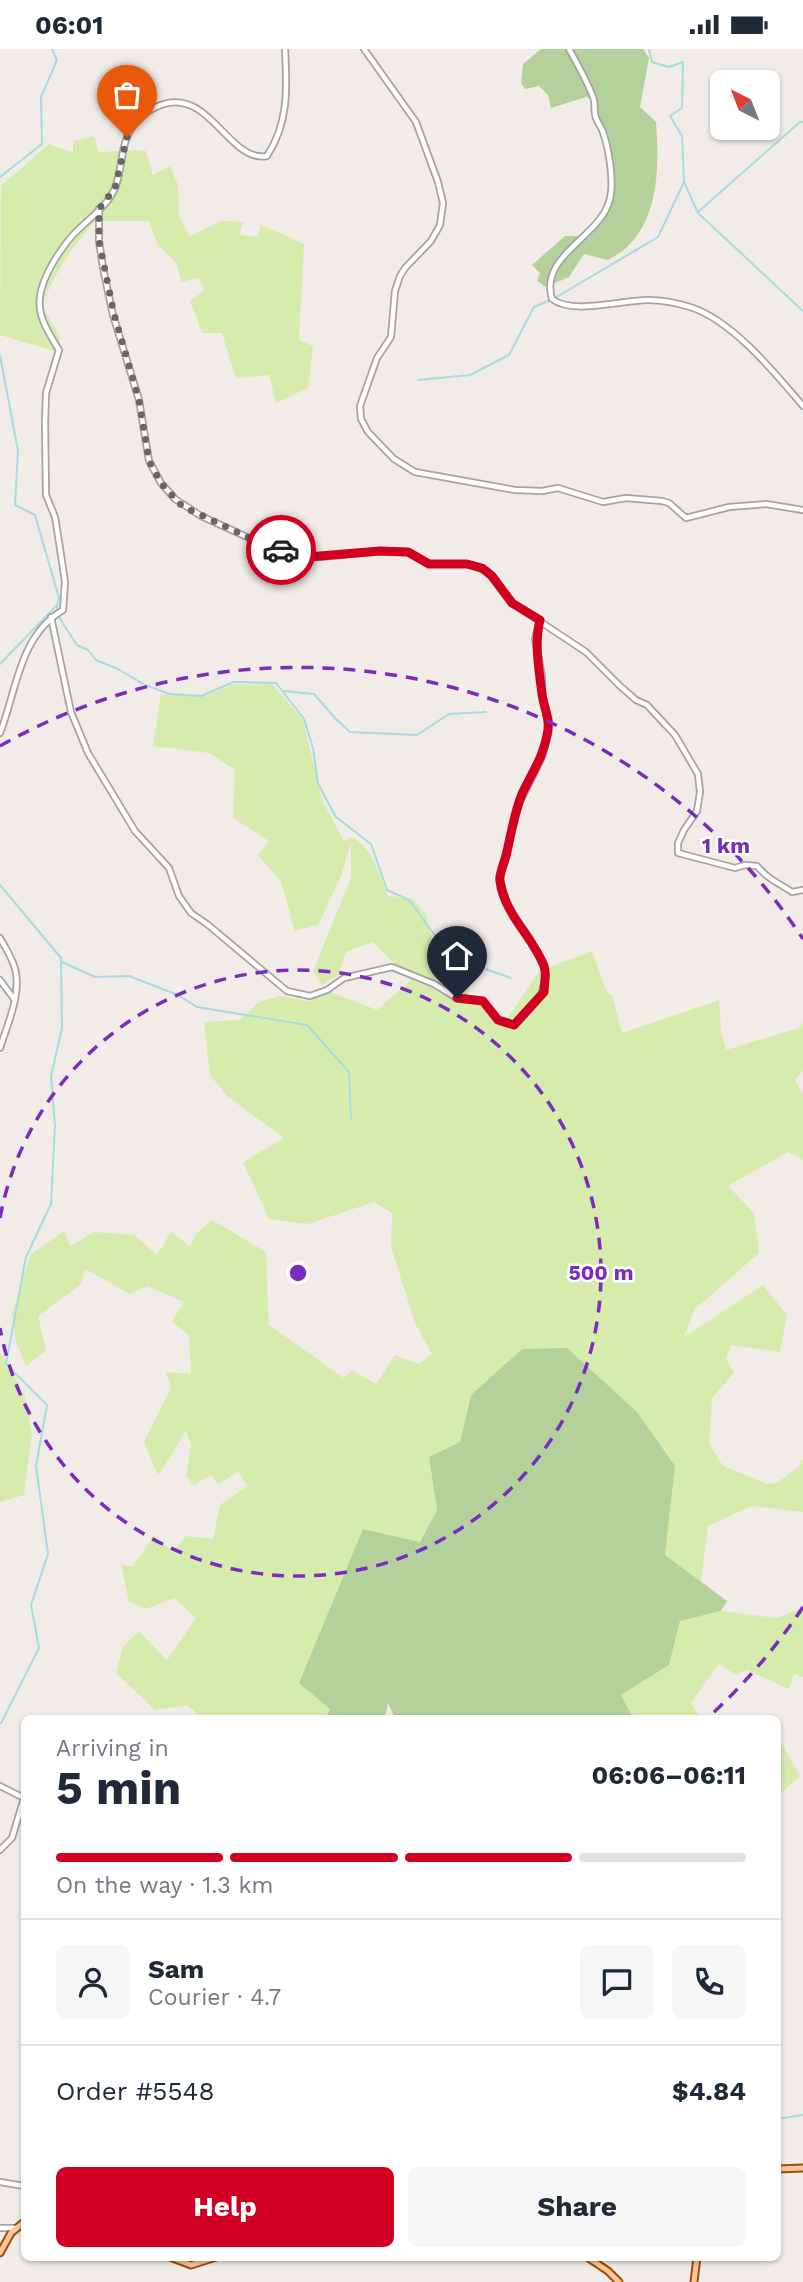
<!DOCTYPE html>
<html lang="en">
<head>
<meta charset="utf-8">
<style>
	:root { --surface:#fff; --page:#f6f6f7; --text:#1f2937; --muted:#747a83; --line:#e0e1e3; --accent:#d10022 }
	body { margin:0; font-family:"Work Sans",sans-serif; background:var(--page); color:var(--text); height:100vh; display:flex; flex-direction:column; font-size:26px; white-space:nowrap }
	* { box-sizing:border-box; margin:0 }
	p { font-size:23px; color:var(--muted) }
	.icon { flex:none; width:38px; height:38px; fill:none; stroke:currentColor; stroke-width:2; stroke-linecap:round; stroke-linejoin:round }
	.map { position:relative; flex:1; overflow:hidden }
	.panel { position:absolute; left:21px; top:1666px; width:760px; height:546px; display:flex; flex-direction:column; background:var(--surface); border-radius:10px; box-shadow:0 2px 5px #0004 }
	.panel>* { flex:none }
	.needle { width:46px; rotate:318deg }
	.tools { position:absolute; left:710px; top:21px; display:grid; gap:14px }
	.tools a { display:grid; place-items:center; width:70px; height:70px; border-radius:10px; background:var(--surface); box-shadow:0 2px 5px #0004; font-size:35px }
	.pin { position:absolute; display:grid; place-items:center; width:60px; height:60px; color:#fff; margin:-72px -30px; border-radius:50% 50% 50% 0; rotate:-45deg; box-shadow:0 0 7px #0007 }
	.pin .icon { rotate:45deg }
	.courier { position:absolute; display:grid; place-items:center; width:70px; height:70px; margin:-35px; border:5px solid #d10022; border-radius:50%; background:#fff; color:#222; box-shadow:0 2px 9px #0007 }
	.overview em { font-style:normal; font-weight:700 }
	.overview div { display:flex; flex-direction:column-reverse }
	.overview { display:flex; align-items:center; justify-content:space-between; height:119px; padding:0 35px }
	h1 { font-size:46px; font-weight:700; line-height:52px }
	.bar { display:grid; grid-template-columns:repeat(4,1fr); gap:10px 7px; align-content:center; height:84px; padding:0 35px }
	.bar i { height:9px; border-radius:5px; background:var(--line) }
	.bar .active { background:var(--accent) }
	.bar p { grid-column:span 4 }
	.line { display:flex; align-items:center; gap:18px; padding:0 35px; border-top:2px solid var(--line) }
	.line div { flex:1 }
	.round { display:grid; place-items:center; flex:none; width:74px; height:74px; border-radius:10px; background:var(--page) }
	.cta { display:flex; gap:14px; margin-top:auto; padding:14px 35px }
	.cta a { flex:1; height:80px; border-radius:10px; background:var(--accent); color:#fff; font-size:28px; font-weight:700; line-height:80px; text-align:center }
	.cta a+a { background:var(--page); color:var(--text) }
	.status { display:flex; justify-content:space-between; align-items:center; height:49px; padding:0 35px; background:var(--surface); direction:ltr }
	.status svg { height:19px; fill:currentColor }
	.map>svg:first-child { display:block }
	.grass { fill:#d6ecac }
	.forest { fill:#b4d19b }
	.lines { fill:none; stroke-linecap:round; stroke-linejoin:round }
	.stream { stroke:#a6dcdf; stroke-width:2 }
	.minor-casing { stroke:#a4a4a4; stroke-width:8 }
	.major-casing { stroke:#9d4f00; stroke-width:9 }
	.minor { stroke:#fff; stroke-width:4.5 }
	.major { stroke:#fec59f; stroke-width:5 }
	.done { stroke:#696766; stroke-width:7; stroke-dasharray:0 12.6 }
	.route { stroke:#d10022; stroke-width:9 }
	.ring { fill:none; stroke:#7b2cbf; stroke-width:3.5; stroke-dasharray:12 9 }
	.centre { fill:#7b2cbf; stroke:#fff; stroke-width:3.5 }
	.ring-label { font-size:21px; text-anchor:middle; font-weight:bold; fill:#7b2cbf; stroke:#fff; stroke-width:5; stroke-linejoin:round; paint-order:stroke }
</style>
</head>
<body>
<div class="status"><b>06:01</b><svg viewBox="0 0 49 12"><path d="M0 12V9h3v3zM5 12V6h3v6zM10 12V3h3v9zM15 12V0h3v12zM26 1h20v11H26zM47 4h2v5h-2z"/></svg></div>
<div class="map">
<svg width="803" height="2233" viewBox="0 0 803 2233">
	<rect width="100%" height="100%" fill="#f1ece7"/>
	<g class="grass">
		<path d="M 94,87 L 99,103 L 145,101 L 153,126 L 170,117 L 178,136 L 179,168 L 190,187 L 221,172 L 243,173 L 240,186 L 258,188 L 260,175 L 304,195 L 299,291 L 313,297 L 308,339 L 276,354 L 269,326 L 236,329 L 222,284 L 202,284 L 190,252 L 204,242 L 199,229 L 181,233 L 177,215 L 158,196 L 149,172 L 95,172 C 73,197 52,227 42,258 L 59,285 L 61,304 L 0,286 L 1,137 L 49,95 L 73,103 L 73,92 Z"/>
		<path d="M 272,635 L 303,671 L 322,751 L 344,792 L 351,788 C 373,798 379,826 388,847 L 412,850 L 426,866 L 432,892 L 471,908 L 467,955 L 483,957 L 504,975 L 539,922 L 592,902 L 607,944 L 612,946 L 622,984 L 719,951 L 721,982 L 726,1001 L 799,979 L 803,974 L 803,1022 L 795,1031 L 803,1045 L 803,1111 L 788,1103 L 728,1137 L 754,1164 L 759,1204 L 695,1260 L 684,1288 L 763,1236 L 787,1266 L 780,1303 L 731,1296 L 726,1309 L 734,1324 L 712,1349 L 709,1395 L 723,1417 L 767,1435 L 777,1434 L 799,1417 L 803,1410 L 803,1463 L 752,1457 L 708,1477 L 701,1533 L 665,1506 L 675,1417 L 471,1346 L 460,1394 L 429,1408 L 437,1461 L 420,1493 L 363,1480 L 330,1661 L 326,1669 L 201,1669 L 188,1656 L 155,1661 L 116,1624 L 123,1598 L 139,1582 L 167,1611 L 196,1569 L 174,1549 L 146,1560 L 129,1553 L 121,1515 L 133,1518 L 154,1486 L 173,1503 L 186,1487 L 213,1490 L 220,1456 L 248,1437 L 238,1423 L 218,1435 L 211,1426 L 194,1436 L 186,1427 L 191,1396 L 186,1382 L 158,1427 L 144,1393 L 171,1339 L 166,1323 L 191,1325 L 189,1287 L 172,1272 L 184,1253 L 147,1237 L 130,1245 L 85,1220 L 80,1236 L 38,1267 L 46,1301 L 26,1317 L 16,1293 L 12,1264 L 31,1205 L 64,1182 L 70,1197 L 94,1183 L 134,1186 L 157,1206 L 171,1183 L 190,1197 L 196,1185 L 212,1171 L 266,1203 L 269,1276 L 344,1329 L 352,1321 L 376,1335 L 395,1306 L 419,1315 L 432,1305 L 416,1276 L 391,1199 L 392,1164 L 374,1153 L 308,1175 L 269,1170 L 243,1113 L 284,1089 L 228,1048 L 210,1026 L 204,973 L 240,971 L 259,953 L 279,947 L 308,952 L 331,943 L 377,961 L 411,931 L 373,893 L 346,903 L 338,926 L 322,936 L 313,922 L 351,829 L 351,792 L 342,825 L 318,876 L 295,882 L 281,833 L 258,806 L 269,792 L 233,769 L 235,721 L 209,704 L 153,697 L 161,645 L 205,647 L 232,636 Z"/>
		<path d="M 0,1302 L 24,1344 L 32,1385 L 24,1446 L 0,1453 Z"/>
		<path d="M 803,1559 L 803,1628 L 794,1625 L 789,1640 L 747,1621 L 736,1626 L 719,1615 L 691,1654 L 700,1669 L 633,1669 L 621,1646 L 669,1616 L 680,1572 L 721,1562 L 777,1569 Z"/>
		<path d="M 777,1686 L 800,1727 L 777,1748 Z"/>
	</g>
	<g class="forest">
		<path d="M 541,0 L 643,0 L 649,9 L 640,58 L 656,73 C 659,114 660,168 626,199 C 621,204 614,207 608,211 L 584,205 L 569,228 L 546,238 L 537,232 L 540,224 L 532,216 L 565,187 L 587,187 L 610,151 L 609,113 L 593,51 L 586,48 L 551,59 L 548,46 L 539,37 L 525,40 L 521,34 L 523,15 Z"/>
		<path d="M 567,1299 L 637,1363 L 675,1417 L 665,1506 L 727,1552 L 721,1562 L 680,1572 L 669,1616 L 621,1646 L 633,1669 L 395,1669 L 388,1654 L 385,1669 L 326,1669 L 330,1660 L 299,1634 L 363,1480 L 420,1493 L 437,1461 L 429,1408 L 460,1393 L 471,1346 L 522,1300 Z"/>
	</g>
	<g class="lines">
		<g class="stream">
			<path d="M 649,0 L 652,13 L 669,18 L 683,13 L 682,59 L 670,67 L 682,87 L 684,133 L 698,164 L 803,262"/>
			<path d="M 0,128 L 42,95 L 41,48 L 57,11 L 52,0"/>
			<path d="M 698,163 L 800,73 L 803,73"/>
			<path d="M 555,249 L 658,188 L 684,133"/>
			<path d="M 0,306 L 18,402 L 15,456 L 35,466 L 59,549 L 57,556 L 0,615"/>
			<path d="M 418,331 L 470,326 L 509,306 L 534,258 L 550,251"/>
			<path d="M 57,556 L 57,561 L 60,570 L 77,596 L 88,601 L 96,611 L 118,620 L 145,636 L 170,645 L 201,647 L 234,633 L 276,634 L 304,670 L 313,699 L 318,735 L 336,768 L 371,795 L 387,841 L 409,851 L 439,892 L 469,900 L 485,920 L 511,929"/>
			<path d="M 284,642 L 314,645 L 335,669 L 350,683 L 417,686 L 449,665 L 486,663"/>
			<path d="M 0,836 L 61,909 L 62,979 L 51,1027 L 55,1077 L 51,1155 L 26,1208 L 6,1315 L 47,1356 L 36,1417 L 48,1505 L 31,1556 L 39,1599 L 1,1674"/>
			<path d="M 62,913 L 95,928 L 129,927 L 178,946 L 197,958 L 307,976 L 349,1023 L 351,1070"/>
			<path d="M 777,2070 L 803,2066"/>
		</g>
		<g class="minor-casing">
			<g id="minor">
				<path d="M 364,0 L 416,73 L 438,133 L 443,154 L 440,176 L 431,192 L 405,219 L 400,227 L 395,242 L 391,288 L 377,309 L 360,357 L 361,370 L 368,383 L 394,410 L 415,423 L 515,441 L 542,442 L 558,439 L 603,453 L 626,449 L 662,452 L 669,454 L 686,469 L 729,458 L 766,455 L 803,461"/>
				<path d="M 569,0 C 578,16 587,32 593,48 C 596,55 593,62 596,69 C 598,74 601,78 603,83 C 609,101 615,135 609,153 C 598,189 539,207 552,250 C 572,266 623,251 648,251 C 661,251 677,254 690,258 C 732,271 775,324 803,357"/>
				<path d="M 99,160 L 99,192 L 103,219 L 113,266 L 139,351 L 149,412 L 161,434 L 175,450 L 201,467 L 271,499 L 298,506 L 321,508 L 380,502 L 408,503 L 429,515 L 467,515 L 487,522 L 512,554 L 586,603 L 620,637 L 636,651 L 647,656 L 675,686 L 698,725 L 700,743 L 697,762 L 684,781 L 678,794 L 678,804 L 735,819 L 745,816 L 757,817 C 769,831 777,833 792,843 L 803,841"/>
				<path d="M 51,568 L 71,663 L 88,704 L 135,782 L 169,819 L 179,847 L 191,864 L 207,875 L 287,942 L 310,947 L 327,941 L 344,929 L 392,918 L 434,935 L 457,949 L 483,952 L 498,971 L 515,976 L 541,947 L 546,926 L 543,915 L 529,888 L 516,870 L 507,854 L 499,829 L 519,755 L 542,708 L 548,685 L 549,672 L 542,646 L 542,627 L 535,590 L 540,571"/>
				<path d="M 0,684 C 17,641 19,587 63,561 L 65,533 L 59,493 L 55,468 L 46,446 L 45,374 L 46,344 L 59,301 C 49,284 37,268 40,247 C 43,227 59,202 72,187 C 86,171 107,159 115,139 C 123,119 120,95 133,77 C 140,66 154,57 168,54 C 211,45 231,114 267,107 C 289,74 287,38 285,0"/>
				<path d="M 0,889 C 6,900 14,911 16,924 C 20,948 7,977 0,999"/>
				<path d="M 0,931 L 14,950"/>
				<path d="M 0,1737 L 24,1749 L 12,1789 L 0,1801"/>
				<path d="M 0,2133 L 24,2137"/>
				<path d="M 0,2179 L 16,2179"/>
			</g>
		</g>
		<g class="major-casing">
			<g id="major">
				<path d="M 777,2120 L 803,2119"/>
				<path d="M 0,2204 L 11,2184 L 24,2173"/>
				<path d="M 170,2208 L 191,2216 L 216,2208"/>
				<path d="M 587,2208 L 608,2222 L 619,2233"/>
				<path d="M 694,2233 L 697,2208"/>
			</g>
		</g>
		<use href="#minor" class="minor"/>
		<use href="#major" class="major"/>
	</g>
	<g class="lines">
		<path class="done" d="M 127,88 L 115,139 L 99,160 L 99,192 L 114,265 L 139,351 L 149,412 L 161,434 L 182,457 L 271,499 L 281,501"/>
		<path class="route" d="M 281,501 L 308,508 L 380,502 L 408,503 L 429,515 L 467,515 L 482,519 L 492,527 L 512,554 L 540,571 C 534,595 539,620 542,645 C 544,660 551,671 547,686 C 543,709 531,725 522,745 C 514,764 511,786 506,807 C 504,815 499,825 500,832 C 504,865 533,888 544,917 C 547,925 544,935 544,943 L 514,976 L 498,971 L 483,952 L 457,949"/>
	</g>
	<g class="ring">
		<path d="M0 1169A303 303 0 1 1 0 1279"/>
		<path d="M803 1558A605 605 0 0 1 711 1666M0 697A605 605 0 0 1 803 890"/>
	</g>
	<circle cx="298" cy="1224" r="10" class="centre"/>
	<g class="ring-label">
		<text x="726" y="804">1 km</text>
		<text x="601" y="1231">500 m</text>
	</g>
</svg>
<div class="tools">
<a><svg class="needle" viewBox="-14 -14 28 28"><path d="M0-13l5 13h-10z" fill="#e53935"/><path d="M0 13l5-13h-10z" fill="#747a83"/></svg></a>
</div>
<div class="pin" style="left:127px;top:88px;background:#ea580c"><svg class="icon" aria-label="bag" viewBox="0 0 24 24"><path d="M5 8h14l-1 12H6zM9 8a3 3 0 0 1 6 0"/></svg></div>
<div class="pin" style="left:457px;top:949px;background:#1f2937"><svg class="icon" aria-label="home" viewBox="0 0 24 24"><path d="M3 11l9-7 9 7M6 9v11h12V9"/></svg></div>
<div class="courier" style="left:281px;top:501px"><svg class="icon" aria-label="car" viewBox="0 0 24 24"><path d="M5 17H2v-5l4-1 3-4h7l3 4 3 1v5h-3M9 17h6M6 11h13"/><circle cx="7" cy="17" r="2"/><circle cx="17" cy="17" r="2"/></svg></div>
<section class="panel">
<div class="overview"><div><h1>5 min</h1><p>Arriving in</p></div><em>06:06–06:11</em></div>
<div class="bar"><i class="active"></i><i class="active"></i><i class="active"></i><i></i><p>On the way · 1.3 km</p></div>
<div class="line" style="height:126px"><a class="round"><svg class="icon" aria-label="person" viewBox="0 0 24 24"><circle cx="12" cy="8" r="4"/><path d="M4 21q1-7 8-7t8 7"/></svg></a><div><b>Sam</b><p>Courier · 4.7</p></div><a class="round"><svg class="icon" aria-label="chat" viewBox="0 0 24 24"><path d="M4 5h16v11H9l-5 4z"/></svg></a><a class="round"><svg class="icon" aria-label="phone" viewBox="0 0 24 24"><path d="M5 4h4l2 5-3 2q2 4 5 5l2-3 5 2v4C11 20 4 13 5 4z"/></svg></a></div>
<div class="line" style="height:91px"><div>Order #5548</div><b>$4.84</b></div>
<div class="cta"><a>Help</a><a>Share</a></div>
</section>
</div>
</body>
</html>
